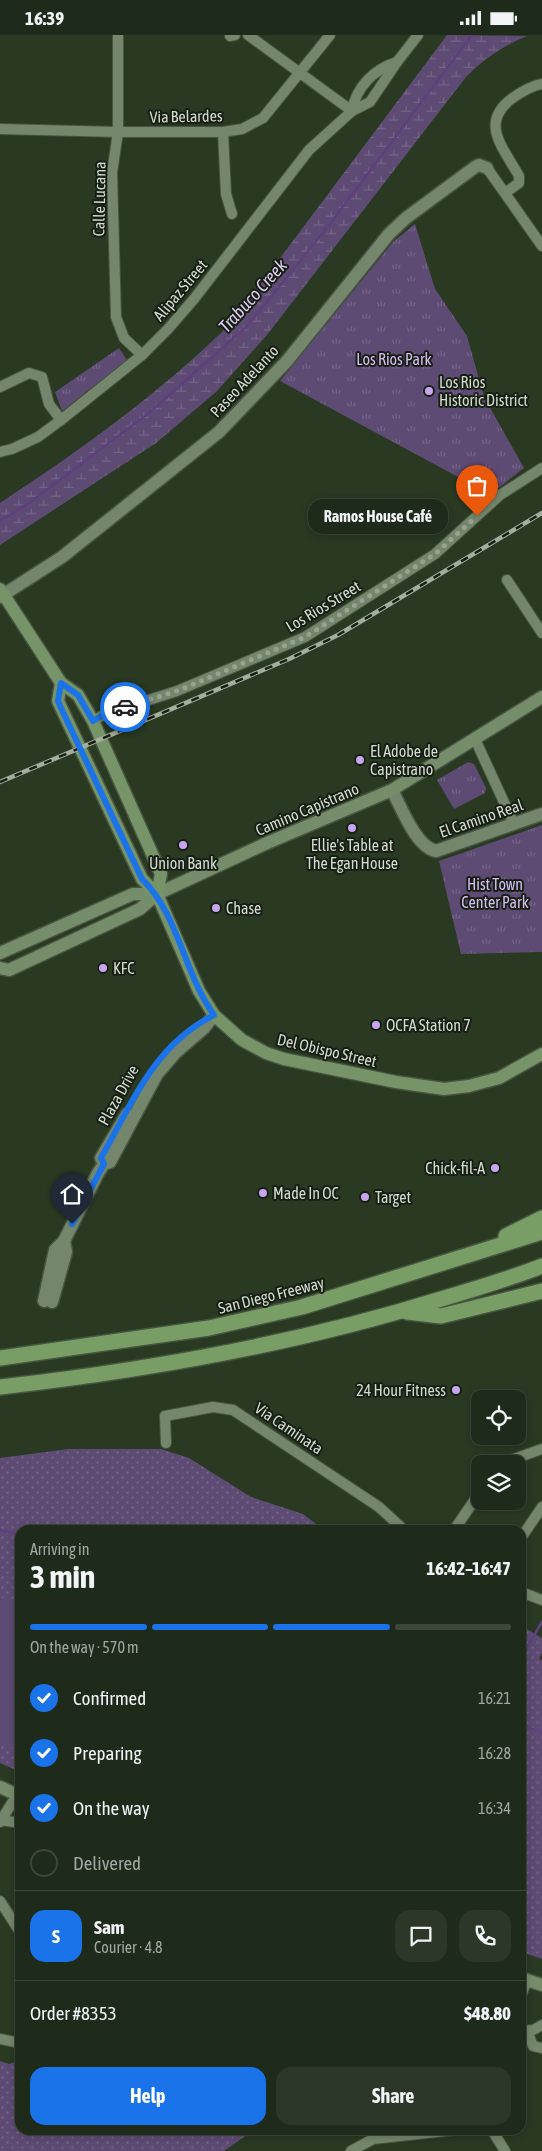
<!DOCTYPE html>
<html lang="en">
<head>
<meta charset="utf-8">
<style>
	:root { --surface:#1f2b1a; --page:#2c3727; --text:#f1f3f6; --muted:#a1a7a2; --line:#3c4739; --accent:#1a73e8 }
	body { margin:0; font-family:"Asap Condensed",sans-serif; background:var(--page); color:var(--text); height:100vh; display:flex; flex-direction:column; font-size:19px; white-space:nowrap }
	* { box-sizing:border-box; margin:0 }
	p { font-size:16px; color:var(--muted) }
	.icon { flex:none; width:28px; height:28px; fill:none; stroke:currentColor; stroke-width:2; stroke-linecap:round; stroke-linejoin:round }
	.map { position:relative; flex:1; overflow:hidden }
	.side { position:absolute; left:15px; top:1490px; width:511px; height:610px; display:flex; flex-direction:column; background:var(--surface); border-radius:15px; box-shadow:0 2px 8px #0003,0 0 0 1px var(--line) }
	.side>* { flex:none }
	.controls { position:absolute; left:471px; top:1355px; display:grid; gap:10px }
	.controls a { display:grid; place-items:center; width:55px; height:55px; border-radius:10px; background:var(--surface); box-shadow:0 2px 8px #0003,0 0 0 1px var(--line); font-size:25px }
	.pin { position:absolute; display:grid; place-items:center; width:42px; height:42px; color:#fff; margin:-51px -21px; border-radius:50% 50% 50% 0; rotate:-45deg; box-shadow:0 0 5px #0007 }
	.pin .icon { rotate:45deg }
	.courier { position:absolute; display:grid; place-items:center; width:50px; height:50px; margin:-25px; border:4px solid #1a73e8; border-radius:50%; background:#fff; color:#222; box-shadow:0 1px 6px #0007 }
	.bubble { position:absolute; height:35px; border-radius:15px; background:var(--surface); box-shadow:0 2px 8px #0003,0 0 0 1px var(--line); font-size:16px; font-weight:700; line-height:35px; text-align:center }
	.headline em { font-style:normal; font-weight:700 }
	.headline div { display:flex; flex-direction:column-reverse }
	.headline { display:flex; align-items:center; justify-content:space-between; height:85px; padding:0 15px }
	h1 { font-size:32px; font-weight:700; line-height:38px }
	.bar { display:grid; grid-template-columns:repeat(4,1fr); gap:8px 5px; align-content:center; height:60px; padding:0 15px }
	.bar i { height:6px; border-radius:4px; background:var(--line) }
	.bar .active { background:var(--accent) }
	.bar p { grid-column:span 4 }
	.line { display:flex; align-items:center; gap:12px; padding:0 15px; border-top:1px solid var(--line) }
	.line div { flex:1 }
	.round { display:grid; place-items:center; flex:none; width:52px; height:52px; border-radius:15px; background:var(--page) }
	ol { padding:0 15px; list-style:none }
	li { display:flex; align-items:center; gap:15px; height:55px }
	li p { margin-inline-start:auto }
	li .icon { padding:5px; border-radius:50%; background:var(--accent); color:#fff; stroke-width:4 }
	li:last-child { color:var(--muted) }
	li i { width:28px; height:28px; border:2px solid var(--line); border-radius:50% }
	.button { display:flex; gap:10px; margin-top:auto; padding:10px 15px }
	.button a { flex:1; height:58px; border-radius:15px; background:var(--accent); color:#fff; font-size:20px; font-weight:700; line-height:58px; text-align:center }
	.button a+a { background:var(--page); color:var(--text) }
	.status { display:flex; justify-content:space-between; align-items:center; height:35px; padding:0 25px; background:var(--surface); direction:ltr }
	.status svg { height:14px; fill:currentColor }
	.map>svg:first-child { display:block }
	.grass { fill:url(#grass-dots) }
	.wetland { fill:url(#wetland-marsh) }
	.park { fill:url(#park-tufts) }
	.pitch { fill:#5e4b74 }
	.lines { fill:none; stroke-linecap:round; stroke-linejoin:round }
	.stream { stroke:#5e407e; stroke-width:2.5 }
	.minor-casing { stroke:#475541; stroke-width:12 }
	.tertiary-casing { stroke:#475541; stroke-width:15 }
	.secondary-casing { stroke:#475541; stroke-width:15 }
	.primary-casing { stroke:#475541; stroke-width:15 }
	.motorway-casing { stroke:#475541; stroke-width:18 }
	.minor { stroke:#74866c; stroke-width:10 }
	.tertiary { stroke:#74866c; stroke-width:12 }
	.secondary { stroke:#758d6a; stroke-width:12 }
	.primary { stroke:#769468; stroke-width:12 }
	.motorway { stroke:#789e66; stroke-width:15 }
	.rail-casing { stroke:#a3af9e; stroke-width:4.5 }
	.rail { stroke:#171e13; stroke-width:2.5; stroke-dasharray:8; stroke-linecap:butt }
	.done { stroke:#97a392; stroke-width:5; stroke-dasharray:0 9 }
	.route { stroke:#1a73e8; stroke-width:6 }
	.poi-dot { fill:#c8a6ef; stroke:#171e13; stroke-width:2 }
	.labels { text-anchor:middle; stroke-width:4; stroke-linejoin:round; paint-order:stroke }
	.street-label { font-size:16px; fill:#d2dcce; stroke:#171e13 }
	.park-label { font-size:16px; fill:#d6bdf4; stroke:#171e13 }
	.poi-label { font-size:16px; fill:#d2dcce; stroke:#171e13; text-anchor:start }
	.water-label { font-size:18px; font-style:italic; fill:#dfcef4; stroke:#171e13 }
</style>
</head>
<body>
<div class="status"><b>16:39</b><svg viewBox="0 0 49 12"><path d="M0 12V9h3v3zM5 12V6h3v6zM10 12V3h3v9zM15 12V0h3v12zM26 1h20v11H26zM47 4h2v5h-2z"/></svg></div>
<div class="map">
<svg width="542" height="2116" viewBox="0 0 542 2116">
	<defs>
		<pattern id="grass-dots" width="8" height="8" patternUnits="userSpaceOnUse" patternTransform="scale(1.25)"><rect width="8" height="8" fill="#5e4b74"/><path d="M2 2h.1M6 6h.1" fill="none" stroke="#746487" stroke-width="1.8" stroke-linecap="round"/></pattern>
		<pattern id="wetland-marsh" width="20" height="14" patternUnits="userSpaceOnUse" patternTransform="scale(1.25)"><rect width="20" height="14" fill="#5e4b74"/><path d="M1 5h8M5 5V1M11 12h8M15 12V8" fill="none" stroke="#746487"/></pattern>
		<pattern id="park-tufts" width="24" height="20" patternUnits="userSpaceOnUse" patternTransform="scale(1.25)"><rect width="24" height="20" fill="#5e4b74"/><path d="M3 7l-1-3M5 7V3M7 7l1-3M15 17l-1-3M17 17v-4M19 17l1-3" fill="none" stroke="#746487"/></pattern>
	</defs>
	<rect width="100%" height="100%" fill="#293922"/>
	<g class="grass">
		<path d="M 68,1414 L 161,1414 L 189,1423 L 251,1462 L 303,1479 L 324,1495 L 20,1495 L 20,1737 L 0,1728 L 0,1423 Z"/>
		<path d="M 525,1593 L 542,1603 L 542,1618 L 539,1624 L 542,1625 L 542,1924 L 521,1917 L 521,1598 Z"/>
		<path d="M 20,2025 L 20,2095 L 254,2095 L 224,2116 L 0,2116 L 0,2026 L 9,2029 Z"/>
	</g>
	<path class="wetland" d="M 447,0 L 527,1 C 503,11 485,23 466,42 L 267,300 L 216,357 L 156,408 L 0,510 L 0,468 C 82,414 163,356 233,286 Z"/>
	<g class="park">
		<path d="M 415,189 L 435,254 L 467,301 L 484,362 L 524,433 L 477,470 L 460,443 L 280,346 L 393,207 Z"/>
		<path d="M 119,313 L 127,325 L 62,376 L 55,357 Z"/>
		<path d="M 468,727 L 474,729 L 486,753 L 485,758 L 454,774 L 437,745 Z"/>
		<path d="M 542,790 L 542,917 L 461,919 L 439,826 Z"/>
	</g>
	<path class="pitch" d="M 0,1562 L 20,1570 L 20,1716 L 0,1707 Z"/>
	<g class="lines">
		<g class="stream">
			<path d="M 0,486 L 29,468 L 149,378 L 248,290 L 330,189 L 472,0"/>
			<path d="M 0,1495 L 20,1500"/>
			<path d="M 521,1622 L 542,1587"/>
			<path d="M 521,1689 L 542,1698"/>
		</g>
		<g class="minor-casing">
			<g id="minor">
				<path d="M 118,0 L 118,97 L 112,138 L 116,282 L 124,303 L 142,320"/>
				<path d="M 248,0 L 352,76"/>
				<path d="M 230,1 L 235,0"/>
				<path d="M 352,76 C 356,52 374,34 397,27"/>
				<path d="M 0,94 L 118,97 L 223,97 L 242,94 L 263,83 L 330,0"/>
				<path d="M 223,97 L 226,159 L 232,179"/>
				<path d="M 487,133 L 542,211"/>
				<path d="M 505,158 L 519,148 L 519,141 C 503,112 478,87 514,62 C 523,56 531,51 542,49"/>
				<path d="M 0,352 L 29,338 L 42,342 L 49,369 L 61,385"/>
				<path d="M 0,417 L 12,414 L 38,402 L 61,385 L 142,320 L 168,294 L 194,264 L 309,115 L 352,76 L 370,67 L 397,27 L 418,0"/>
				<path d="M 507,545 L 542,598"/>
				<path d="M 93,686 L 105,679 L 177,656 L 305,602 L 435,519 L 500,460 L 542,433"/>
				<path d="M 475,704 L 514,789"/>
				<path d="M 166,1408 L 165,1381 L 213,1372 L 233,1375 L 379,1472 L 404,1495"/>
				<path d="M 500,1429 L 542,1414"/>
				<path d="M 454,1495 L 480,1457"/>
				<path d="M 521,1503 L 542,1472"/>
				<path d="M 521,1557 L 542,1565"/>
				<path d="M 0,1785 L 20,1788"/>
				<path d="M 0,1787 L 17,1760"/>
				<path d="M 0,1866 L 20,1897"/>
				<path d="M 521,1961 L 527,1945"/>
				<path d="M 522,1996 L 533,1995 L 542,1990"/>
				<path d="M 527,1996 L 533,2011 L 542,2013"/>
				<path d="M 0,2004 L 20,2008"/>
				<path d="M 492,2095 L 505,2116"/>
				<path d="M 351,2116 L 373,2104 L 454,2095"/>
			</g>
		</g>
		<g class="tertiary-casing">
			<g id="tertiary">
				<path d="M 0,562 L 62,522 L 219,397 L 287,326 L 389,199 L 406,183 L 475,132 L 479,130 L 487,133"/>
				<path d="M 392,755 C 401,772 416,812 436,816 L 542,779"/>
				<path d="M 104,1129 L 101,1123 L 127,1079"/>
				<path d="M 44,1266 L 55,1215 L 64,1206 L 98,1138 L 104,1129 L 110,1127 L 157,1039 L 175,1018 L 204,993 L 214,980"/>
				<path d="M 52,1267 L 66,1217 L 64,1206"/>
			</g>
		</g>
		<g class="secondary-casing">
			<g id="secondary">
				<path d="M 0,918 L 133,859 L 157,859"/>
				<path d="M 0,933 L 9,935 L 140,874 L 157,859 L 267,808 L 392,755 L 542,662"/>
				<path d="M 0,1752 L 20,1761"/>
				<path d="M 521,1943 L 542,1950"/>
			</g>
		</g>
		<g class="primary-casing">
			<g id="primary">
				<path d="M 0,554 L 61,648 L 78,660 L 93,686 L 161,839 L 157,859"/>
				<path d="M 61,648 L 58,666 L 142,844 L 157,859 L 199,956 L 214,980 L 242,1005 L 266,1018 L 284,1024 L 396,1047 L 444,1054 L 469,1051 L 499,1043 L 542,1019"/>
			</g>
		</g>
		<g class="motorway-casing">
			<g id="motorway">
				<path d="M 506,1201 L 542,1183"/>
				<path d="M 407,1277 L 441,1281 L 542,1256"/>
				<path d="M 0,1323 L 209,1293 L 302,1272 L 542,1197"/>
				<path d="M 0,1352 C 150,1335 297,1309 441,1264 C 475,1254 509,1244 542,1231"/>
			</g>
		</g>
		<use href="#minor" class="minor"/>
		<use href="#tertiary" class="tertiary"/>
		<use href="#secondary" class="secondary"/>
		<use href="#primary" class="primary"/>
		<use href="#motorway" class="motorway"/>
		<g class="rail-casing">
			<path id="rail" d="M 0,747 L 289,624 L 338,600 L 542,478"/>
		</g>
		<use href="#rail" class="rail"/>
	</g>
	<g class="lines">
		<path class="done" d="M 125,672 L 177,656 L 305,602 L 435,519 L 477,481"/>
		<path class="route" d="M 72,1189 L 104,1129 L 101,1123 C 132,1068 154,1010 214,980 C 184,939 179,880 142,844 L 61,673 L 58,666 L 61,648 L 78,660 L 93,686 L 105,679 L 125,672"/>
	</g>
	<g class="poi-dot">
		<circle cx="429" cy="356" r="5"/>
		<circle cx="360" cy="725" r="5"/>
		<circle cx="352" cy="793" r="5"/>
		<circle cx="183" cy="810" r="5"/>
		<circle cx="216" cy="873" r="5"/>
		<circle cx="103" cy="933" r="5"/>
		<circle cx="376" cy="990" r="5"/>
		<circle cx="495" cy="1133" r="5"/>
		<circle cx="263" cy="1158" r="5"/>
		<circle cx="365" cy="1162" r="5"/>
		<circle cx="456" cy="1355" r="5"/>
	</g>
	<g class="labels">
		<g class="street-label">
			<text transform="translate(186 81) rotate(-1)" y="6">Via Belardes</text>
			<text transform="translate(99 164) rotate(-89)" y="6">Calle Lucana</text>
			<text transform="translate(180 255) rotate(-50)" y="6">Alipaz Street</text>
			<text transform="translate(244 346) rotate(-47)" y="6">Paseo Adelanto</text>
			<text transform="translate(323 571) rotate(-31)" y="6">Los Rios Street</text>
			<text transform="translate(307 774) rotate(-23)" y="6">Camino Capistrano</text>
			<text transform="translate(481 783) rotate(-19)" y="6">El Camino Real</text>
			<text transform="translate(327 1015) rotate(13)" y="6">Del Obispo Street</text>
			<text transform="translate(118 1060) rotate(-61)" y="6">Plaza Drive</text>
			<text transform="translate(271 1260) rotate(-14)" y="6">San Diego Freeway</text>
			<text transform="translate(289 1393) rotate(34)" y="6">Via Caminata</text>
		</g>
		<g class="park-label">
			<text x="394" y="330">Los Rios Park</text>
			<text x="495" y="855">Hist Town<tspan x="495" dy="18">Center Park</tspan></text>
		</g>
		<g class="poi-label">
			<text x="439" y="353">Los Rios<tspan x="439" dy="18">Historic District</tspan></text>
			<text x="370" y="722">El Adobe de<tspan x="370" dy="18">Capistrano</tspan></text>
			<text x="352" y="816" text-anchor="middle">Ellie's Table at<tspan x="352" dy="18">The Egan House</tspan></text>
			<text x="183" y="834" text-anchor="middle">Union Bank</text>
			<text x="226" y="879">Chase</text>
			<text x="113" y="939">KFC</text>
			<text x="386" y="996">OCFA Station 7</text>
			<text x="485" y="1139" text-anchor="end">Chick-fil-A</text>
			<text x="273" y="1164">Made In OC</text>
			<text x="375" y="1168">Target</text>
			<text x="446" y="1361" text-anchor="end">24 Hour Fitness</text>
		</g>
		<g class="water-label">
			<text transform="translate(253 261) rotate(-48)" y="6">Trabuco Creek</text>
		</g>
	</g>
</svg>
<div class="controls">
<a><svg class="icon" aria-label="locate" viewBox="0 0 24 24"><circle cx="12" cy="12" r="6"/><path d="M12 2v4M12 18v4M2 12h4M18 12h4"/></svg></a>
<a><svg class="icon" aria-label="layers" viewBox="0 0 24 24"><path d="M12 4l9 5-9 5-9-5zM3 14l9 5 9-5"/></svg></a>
</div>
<div class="pin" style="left:477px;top:481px;background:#ea580c"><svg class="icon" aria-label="bag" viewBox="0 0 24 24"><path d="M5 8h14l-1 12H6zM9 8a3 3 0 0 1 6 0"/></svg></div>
<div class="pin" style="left:72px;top:1189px;background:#1f2937"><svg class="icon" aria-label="home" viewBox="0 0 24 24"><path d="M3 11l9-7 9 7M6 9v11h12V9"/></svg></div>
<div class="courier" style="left:125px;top:672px"><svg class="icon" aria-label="car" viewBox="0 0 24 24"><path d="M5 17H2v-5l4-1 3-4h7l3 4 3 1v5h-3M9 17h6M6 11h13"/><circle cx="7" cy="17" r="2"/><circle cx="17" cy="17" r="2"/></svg></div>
<div class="bubble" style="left:308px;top:464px;width:140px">Ramos House Café</div>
<section class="side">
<div class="headline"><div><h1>3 min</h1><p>Arriving in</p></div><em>16:42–16:47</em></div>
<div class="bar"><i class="active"></i><i class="active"></i><i class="active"></i><i></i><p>On the way · 570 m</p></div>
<ol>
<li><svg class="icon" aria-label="check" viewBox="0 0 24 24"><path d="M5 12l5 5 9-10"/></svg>Confirmed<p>16:21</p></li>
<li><svg class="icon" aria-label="check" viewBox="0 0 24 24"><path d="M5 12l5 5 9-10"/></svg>Preparing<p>16:28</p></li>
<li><svg class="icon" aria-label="check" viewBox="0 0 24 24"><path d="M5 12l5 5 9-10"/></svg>On the way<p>16:34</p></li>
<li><i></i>Delivered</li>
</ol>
<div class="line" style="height:90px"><b class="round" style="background:var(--accent);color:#fff">S</b><div><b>Sam</b><p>Courier · 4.8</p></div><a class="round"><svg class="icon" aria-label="chat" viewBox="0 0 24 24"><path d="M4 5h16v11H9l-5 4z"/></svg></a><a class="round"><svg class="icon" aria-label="phone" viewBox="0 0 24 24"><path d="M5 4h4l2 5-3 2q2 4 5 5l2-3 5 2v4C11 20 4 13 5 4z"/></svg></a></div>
<div class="line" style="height:65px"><div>Order #8353</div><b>$48.80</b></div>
<div class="button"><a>Help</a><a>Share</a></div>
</section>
</div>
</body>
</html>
